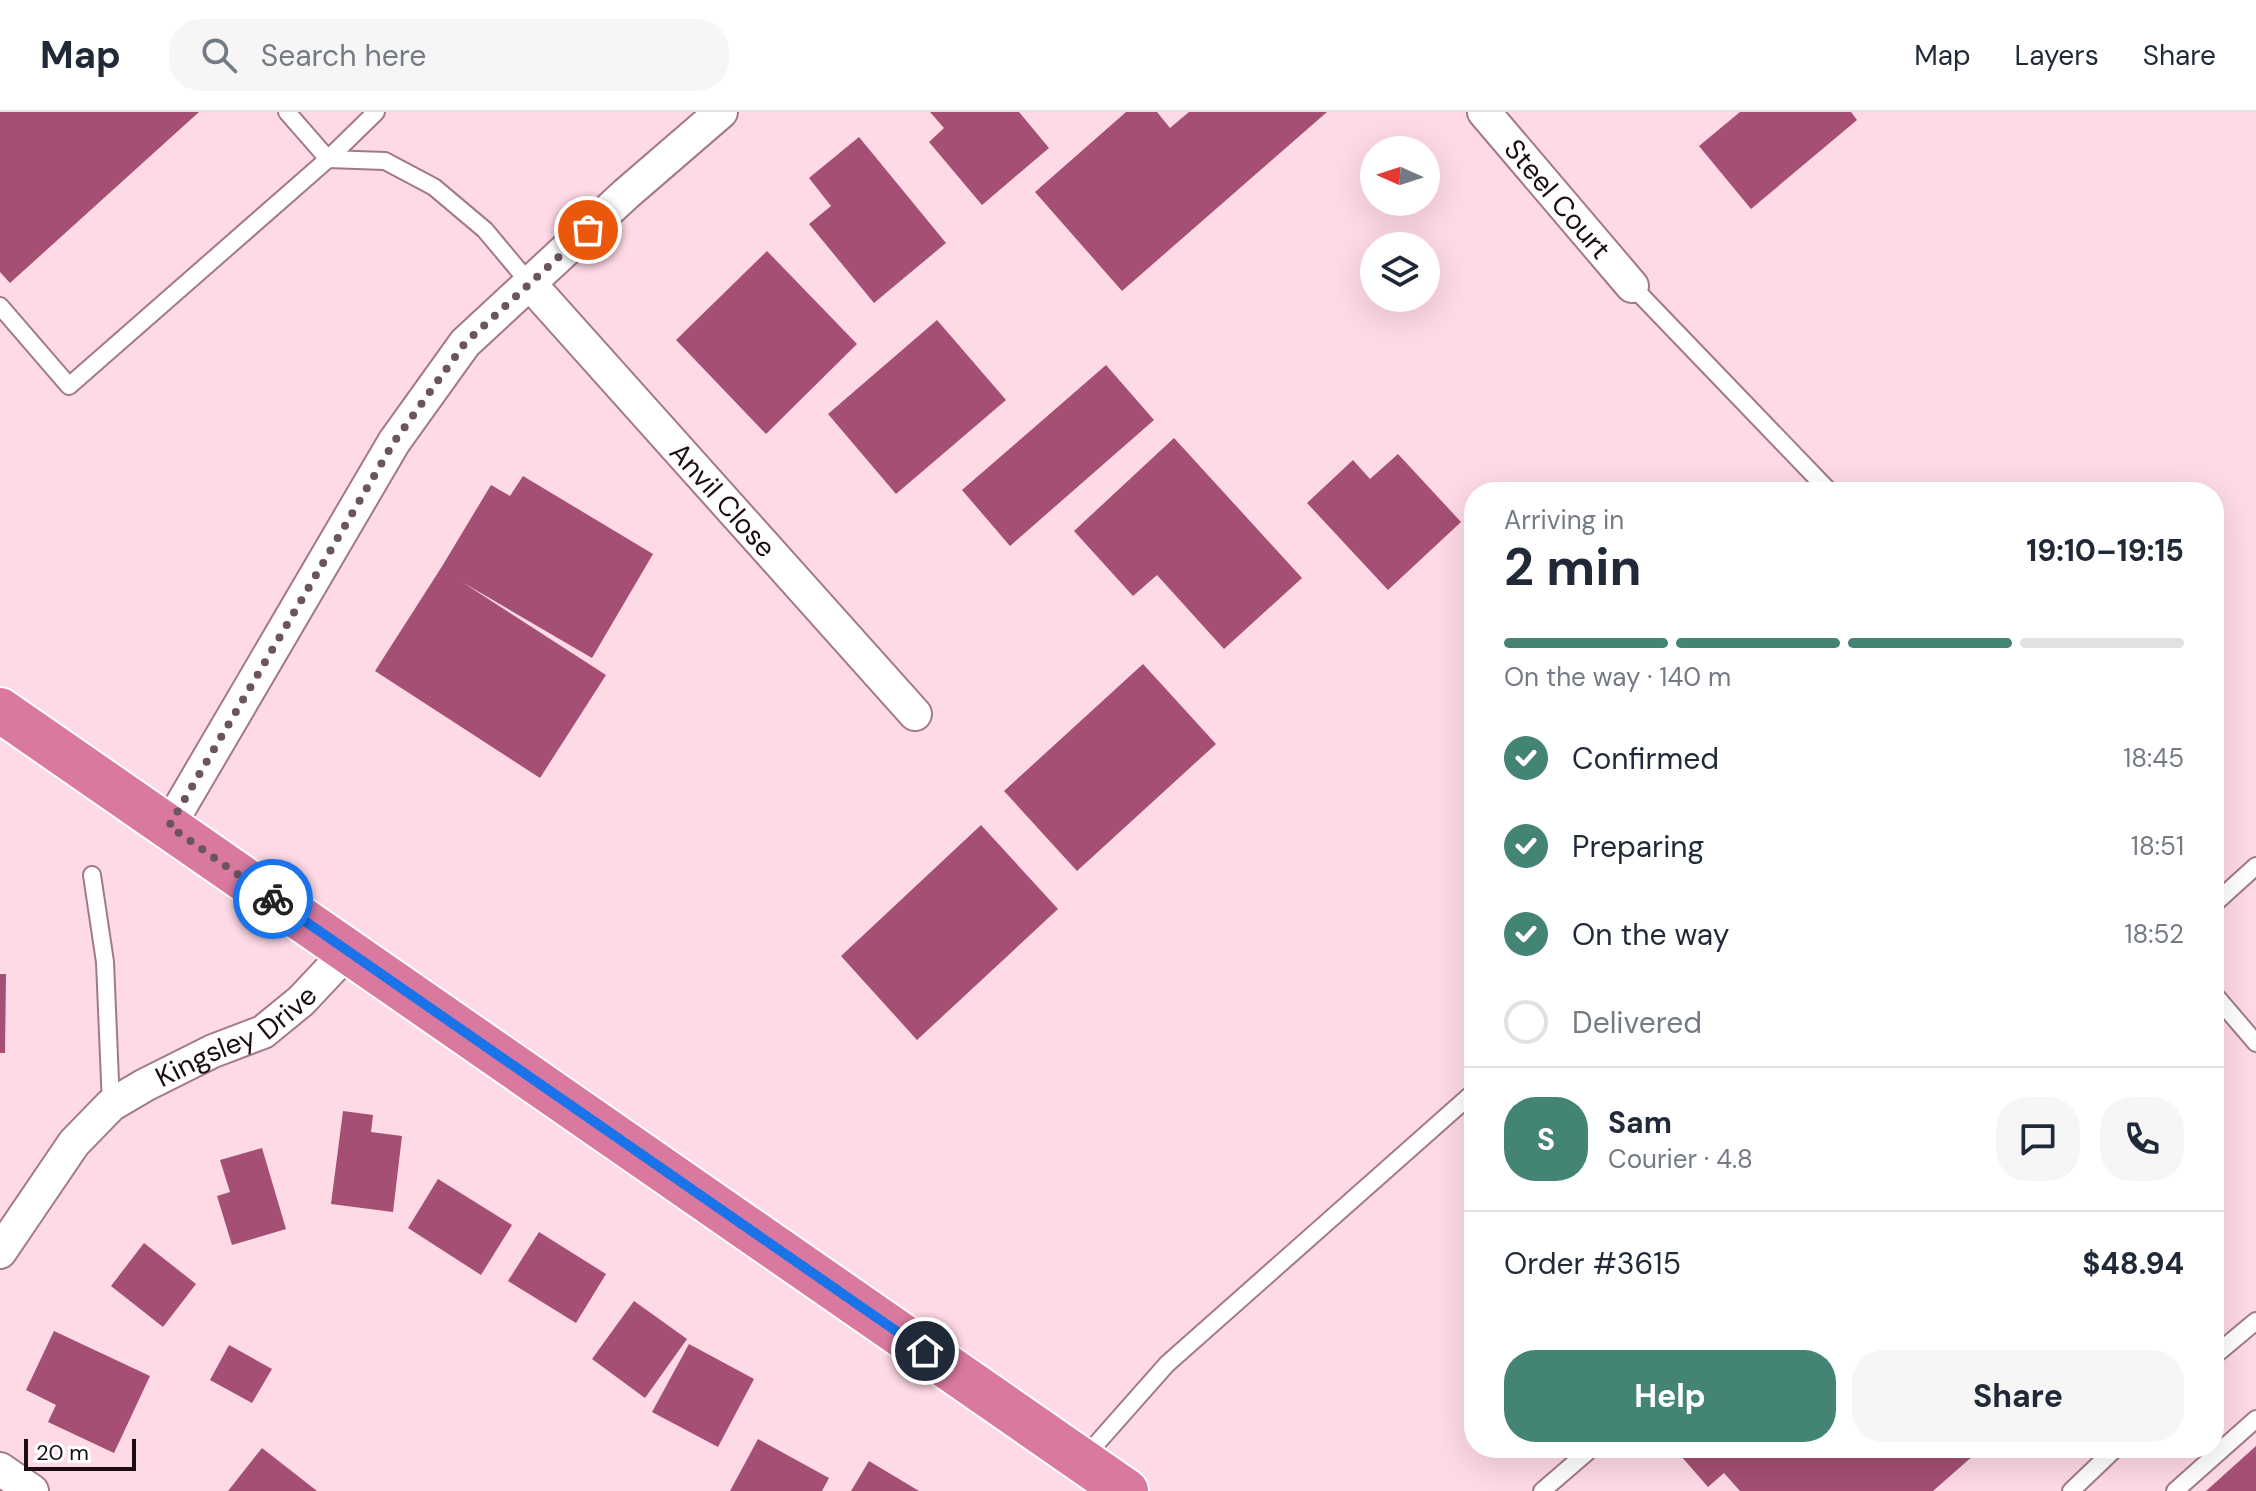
<!DOCTYPE html>
<html lang="en">
<head>
<meta charset="utf-8">
<style>
	:root { --surface:#fff; --page:#f6f6f7; --text:#1f2937; --muted:#747a83; --line:#e0e1e3; --accent:#438474 }
	body { margin:0; font-family:"DM Sans",sans-serif; background:var(--page); color:var(--text); height:100vh; display:flex; flex-direction:column; font-size:30px; white-space:nowrap }
	* { box-sizing:border-box; margin:0 }
	p { font-size:26px; color:var(--muted) }
	.icon { flex:none; width:44px; height:44px; fill:none; stroke:currentColor; stroke-width:2; stroke-linecap:round; stroke-linejoin:round }
	.map { position:relative; flex:1; overflow:hidden }
	.sheet { position:absolute; left:1464px; top:370px; width:760px; height:976px; display:flex; flex-direction:column; background:var(--surface); border-radius:32px; box-shadow:0 8px 32px #0002 }
	.sheet>* { flex:none }
	.needle { width:52px; rotate:273deg }
	.controls { position:absolute; left:1360px; top:24px; display:grid; gap:16px }
	.controls a { display:grid; place-items:center; width:80px; height:80px; border-radius:50%; background:var(--surface); box-shadow:0 8px 32px #0002; font-size:40px }
	.scale { position:absolute; left:24px; bottom:20px; width:112px; box-sizing:border-box; padding-left:8px; border:4px solid #1c0d13; border-top:0; font-size:22px; line-height:28px; white-space:nowrap; color:#1c0d13; -webkit-text-stroke:6px #fff; paint-order:stroke }
	.pin { position:absolute; display:grid; place-items:center; width:68px; height:68px; color:#fff; margin:-34px; border:4px solid #fff; border-radius:50%; box-shadow:0 2px 8px #0007 }
	.courier { position:absolute; display:grid; place-items:center; width:80px; height:80px; margin:-40px; border:6px solid #1a73e8; border-radius:50%; background:#fff; color:#222; box-shadow:0 2px 10px #0007 }
	.head em { font-style:normal; font-weight:700 }
	.head div { display:flex; flex-direction:column-reverse }
	.head { display:flex; align-items:center; justify-content:space-between; height:136px; padding:0 40px }
	h1 { font-size:52px; font-weight:700; line-height:60px }
	.bar { display:grid; grid-template-columns:repeat(4,1fr); gap:12px 8px; align-content:center; height:96px; padding:0 40px }
	.bar i { height:10px; border-radius:6px; background:var(--line) }
	.bar .active { background:var(--accent) }
	.bar p { grid-column:span 4 }
	.line { display:flex; align-items:center; gap:20px; padding:0 40px; border-top:2px solid var(--line) }
	.line div { flex:1 }
	.round { display:grid; place-items:center; flex:none; width:84px; height:84px; border-radius:32px; background:var(--page) }
	ol { padding:0 40px; list-style:none }
	li { display:flex; align-items:center; gap:24px; height:88px }
	li p { margin-inline-start:auto }
	li .icon { padding:8px; border-radius:50%; background:var(--accent); color:#fff; stroke-width:4 }
	li:last-child { color:var(--muted) }
	li i { width:44px; height:44px; border:4px solid var(--line); border-radius:50% }
	.primary-button { display:flex; gap:16px; margin-top:auto; padding:16px 40px }
	.primary-button a { flex:1; height:92px; border-radius:32px; background:var(--accent); color:#fff; font-size:32px; font-weight:700; line-height:92px; text-align:center }
	.primary-button a+a { background:var(--page); color:var(--text) }
	header { display:flex; align-items:center; gap:48px; box-sizing:border-box; height:112px; padding:0 40px; background:var(--surface); border-bottom:2px solid var(--line) }
	header strong { font-size:38px }
	nav { display:flex; gap:44px; margin-inline-start:auto; font-size:28px }
	.search { width:560px; height:72px; background:var(--page); display:flex; align-items:center; gap:20px; box-sizing:border-box; padding:0 28px; border-radius:32px; color:var(--muted); font-size:30px }
	.map>svg:first-child { display:block }
	.building { fill:#a44f73 }
	.lines { fill:none; stroke-linecap:round; stroke-linejoin:round }
	.lane-casing { stroke:#a27988; stroke-width:20 }
	.street-casing { stroke:#a27988; stroke-width:36 }
	.highway-casing { stroke:#fff; stroke-width:48 }
	.lane { stroke:#fff; stroke-width:16 }
	.street { stroke:#fff; stroke-width:32 }
	.highway { stroke:#d979a0; stroke-width:44 }
	.done { stroke:#6b545d; stroke-width:8; stroke-dasharray:0 14.4 }
	.route { stroke:#1a73e8; stroke-width:10 }
	.labels { text-anchor:middle; stroke-width:6; stroke-linejoin:round; paint-order:stroke }
	.street-label { font-size:28px; fill:#1c0d13; stroke:#fff }
</style>
</head>
<body>
<header>
<strong>Map</strong>
<div class="search"><svg class="icon" aria-label="search" viewBox="0 0 24 24"><circle cx="10" cy="10" r="6"/><path d="M15 15l6 6"/></svg>Search here</div>
<nav><a>Map</a><a>Layers</a><a>Share</a></nav>
</header>
<div class="map">
<svg width="2256" height="1379" viewBox="0 0 2256 1379">
	<rect width="100%" height="100%" fill="#fed9e6"/>
	<g class="building">
		<path d="M 0,0 L 199,0 L 10,171 L 0,160 Z"/>
		<path d="M 930,0 L 1019,0 L 1049,36 L 982,93 L 929,30 L 944,16 Z"/>
		<path d="M 1126,0 L 1157,0 L 1170,16 L 1189,0 L 1327,0 L 1122,179 L 1035,80 Z"/>
		<path d="M 1740,0 L 1851,0 L 1857,8 L 1751,97 L 1699,34 Z"/>
		<path d="M 859,25 L 946,131 L 874,191 L 809,112 L 831,94 L 809,66 Z"/>
		<path d="M 767,139 L 857,232 L 766,322 L 676,228 Z"/>
		<path d="M 937,208 L 1006,288 L 896,382 L 828,302 Z"/>
		<path d="M 1106,253 L 1154,308 L 1010,434 L 962,378 Z"/>
		<path d="M 1174,326 L 1302,466 L 1224,537 L 1157,463 L 1133,484 L 1074,419 Z"/>
		<path d="M 1398,342 L 1461,410 L 1388,478 L 1307,391 L 1353,348 L 1370,367 Z"/>
		<path d="M 523,364 L 653,442 L 592,546 L 462,470 L 606,563 L 540,666 L 375,559 L 441,456 L 491,373 L 510,384 Z"/>
		<path d="M 1143,552 L 1216,632 L 1077,759 L 1004,679 Z"/>
		<path d="M 981,713 L 1058,797 L 917,928 L 841,844 Z"/>
		<path d="M 0,862 L 6,862 L 5,941 L 0,941 Z"/>
		<path d="M 343,999 L 373,1003 L 371,1020 L 402,1024 L 393,1100 L 331,1092 Z"/>
		<path d="M 262,1036 L 286,1117 L 232,1133 L 217,1084 L 230,1080 L 220,1048 Z"/>
		<path d="M 438,1067 L 512,1113 L 481,1163 L 408,1116 Z"/>
		<path d="M 539,1120 L 606,1162 L 576,1211 L 508,1169 Z"/>
		<path d="M 144,1131 L 196,1172 L 163,1215 L 111,1174 Z"/>
		<path d="M 634,1189 L 687,1227 L 645,1286 L 592,1247 Z"/>
		<path d="M 54,1219 L 150,1264 L 114,1341 L 48,1310 L 56,1293 L 26,1278 Z"/>
		<path d="M 689,1232 L 754,1267 L 718,1335 L 652,1300 Z"/>
		<path d="M 229,1233 L 272,1257 L 252,1291 L 210,1268 Z"/>
		<path d="M 758,1327 L 829,1366 L 822,1379 L 730,1379 Z"/>
		<path d="M 2256,1334 L 2256,1379 L 2206,1379 Z"/>
		<path d="M 262,1336 L 317,1379 L 228,1379 Z"/>
		<path d="M 1674,1336 L 1982,1336 L 1933,1379 L 1740,1379 L 1724,1361 L 1708,1375 Z"/>
		<path d="M 869,1349 L 919,1379 L 851,1379 Z"/>
	</g>
	<g class="lines">
		<g class="lane-casing">
			<g id="lane">
				<path d="M 287,0 L 328,47 L 385,49 L 434,75 L 485,118 L 531,173"/>
				<path d="M 1632,174 L 1830,380"/>
				<path d="M 0,194 L 69,274 L 328,47 L 376,0"/>
				<path d="M 92,763 L 105,850 L 111,993"/>
				<path d="M 2214,792 L 2256,754"/>
				<path d="M 2214,882 L 2256,931"/>
				<path d="M 2214,1244 L 2256,1209"/>
				<path d="M 1083,1347 L 1167,1252 L 1474,980"/>
				<path d="M 1542,1379 L 1592,1336"/>
				<path d="M 2071,1379 L 2116,1336"/>
				<path d="M 2175,1379 L 2256,1307"/>
			</g>
		</g>
		<g class="street-casing">
			<g id="street">
				<path id="s1" d="M 1484,0 L 1632,174"/>
				<path id="s2" d="M 531,173 L 915,602"/>
				<path d="M 169,714 L 394,330 L 465,231 L 626,82 L 721,0"/>
				<path id="s3" d="M 0,1140 L 74,1031 L 111,993 L 145,973 L 213,939 L 263,920 L 301,889 L 348,839"/>
				<path d="M 0,1357 L 32,1379"/>
			</g>
		</g>
		<g class="highway-casing">
			<path id="highway" d="M 0,598 L 1126,1379"/>
		</g>
		<use href="#lane" class="lane"/>
		<use href="#street" class="street"/>
		<use href="#highway" class="highway"/>
	</g>
	<g class="lines">
		<path class="done" d="M 273,787 L 169,714 L 394,330 L 465,231 L 588,118"/>
		<path class="route" d="M 273,787 L 925,1239"/>
	</g>
	<g class="labels">
		<g class="street-label">
			<text dy="10" stroke="none"><textPath href="#s1" startOffset="114">Steel Court</textPath></text>
			<text dy="10" stroke="none"><textPath href="#s2" startOffset="288">Anvil Close</textPath></text>
			<text dy="10" stroke="none"><textPath href="#s3" startOffset="328">Kingsley Drive</textPath></text>
		</g>
	</g>
</svg>
<div class="controls">
<a><svg class="needle" viewBox="-14 -14 28 28"><path d="M0-13l5 13h-10z" fill="#e53935"/><path d="M0 13l5-13h-10z" fill="#747a83"/></svg></a>
<a><svg class="icon" aria-label="layers" viewBox="0 0 24 24"><path d="M12 4l9 5-9 5-9-5zM3 14l9 5 9-5"/></svg></a>
</div>
<div class="scale">20 m</div>
<div class="pin" style="left:588px;top:118px;background:#ea580c"><svg class="icon" aria-label="bag" viewBox="0 0 24 24"><path d="M5 8h14l-1 12H6zM9 8a3 3 0 0 1 6 0"/></svg></div>
<div class="pin" style="left:925px;top:1239px;background:#1f2937"><svg class="icon" aria-label="home" viewBox="0 0 24 24"><path d="M3 11l9-7 9 7M6 9v11h12V9"/></svg></div>
<div class="courier" style="left:273px;top:787px"><svg class="icon" aria-label="bike" viewBox="0 0 24 24"><circle cx="6" cy="16" r="4"/><circle cx="18" cy="16" r="4"/><path d="M6 16l4-8h5l3 8M10 8l3 8H6M13 5h3"/></svg></div>
<section class="sheet">
<div class="head"><div><h1>2 min</h1><p>Arriving in</p></div><em>19:10–19:15</em></div>
<div class="bar"><i class="active"></i><i class="active"></i><i class="active"></i><i></i><p>On the way · 140 m</p></div>
<ol>
<li><svg class="icon" aria-label="check" viewBox="0 0 24 24"><path d="M5 12l5 5 9-10"/></svg>Confirmed<p>18:45</p></li>
<li><svg class="icon" aria-label="check" viewBox="0 0 24 24"><path d="M5 12l5 5 9-10"/></svg>Preparing<p>18:51</p></li>
<li><svg class="icon" aria-label="check" viewBox="0 0 24 24"><path d="M5 12l5 5 9-10"/></svg>On the way<p>18:52</p></li>
<li><i></i>Delivered</li>
</ol>
<div class="line" style="height:144px"><b class="round" style="background:var(--accent);color:#fff">S</b><div><b>Sam</b><p>Courier · 4.8</p></div><a class="round"><svg class="icon" aria-label="chat" viewBox="0 0 24 24"><path d="M4 5h16v11H9l-5 4z"/></svg></a><a class="round"><svg class="icon" aria-label="phone" viewBox="0 0 24 24"><path d="M5 4h4l2 5-3 2q2 4 5 5l2-3 5 2v4C11 20 4 13 5 4z"/></svg></a></div>
<div class="line" style="height:104px"><div>Order #3615</div><b>$48.94</b></div>
<div class="primary-button"><a>Help</a><a>Share</a></div>
</section>
</div>
</body>
</html>
